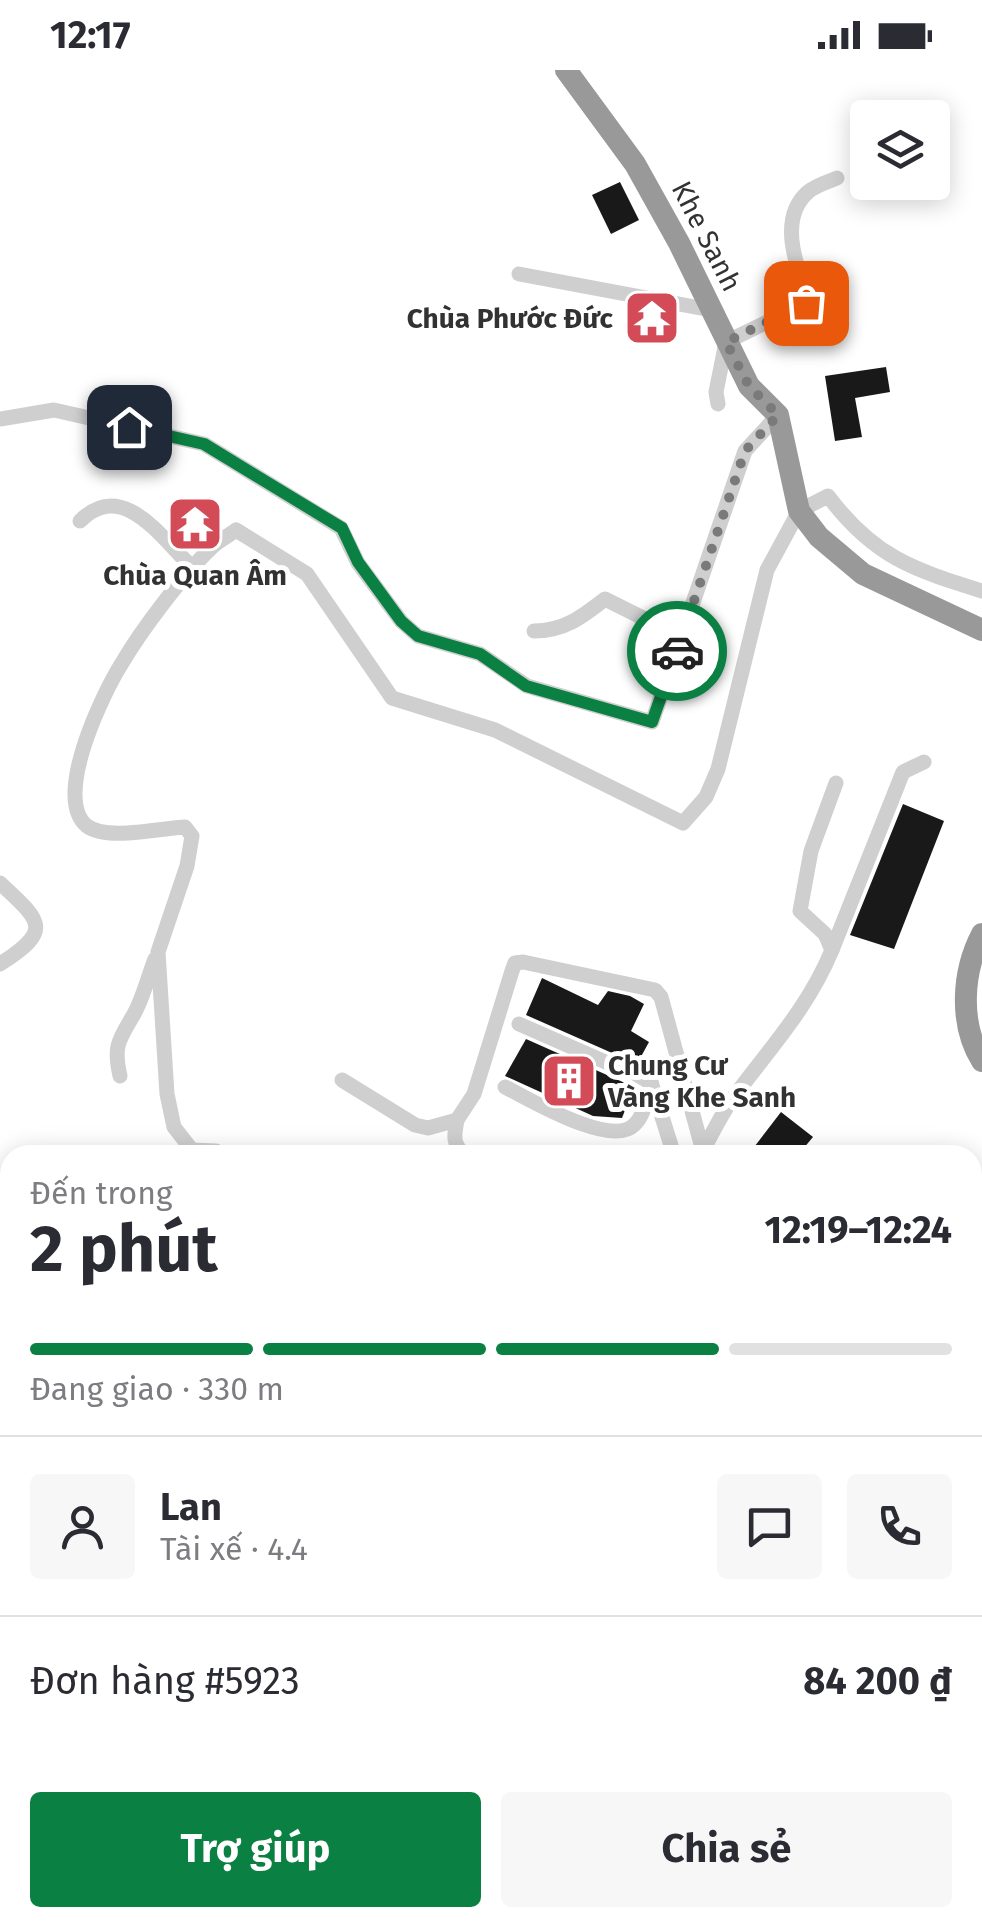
<!DOCTYPE html>
<html lang="vi">
<head>
<meta charset="utf-8">
<style>
	:root { --surface:#fff; --page:#f7f7f7; --text:#2b2b33; --muted:#7c7c81; --line:#e1e1e2; --accent:#0b8043 }
	body { margin:0; font-family:"Fira Sans",sans-serif; background:var(--page); color:var(--text); height:100vh; display:flex; flex-direction:column; font-size:38px; white-space:nowrap }
	* { box-sizing:border-box; margin:0 }
	p { font-size:32px; color:var(--muted) }
	.icon { flex:none; width:55px; height:55px; fill:none; stroke:currentColor; stroke-width:2; stroke-linecap:round; stroke-linejoin:round }
	.map { position:relative; flex:1; overflow:hidden }
	.sheet { position:absolute; left:0px; top:1075px; width:982px; height:782px; display:flex; flex-direction:column; background:var(--surface); border-radius:30px 30px 0 0; box-shadow:0 5px 25px #0003 }
	.sheet>* { flex:none }
	.controls { position:absolute; left:850px; top:30px; display:grid; gap:20px }
	.controls a { display:grid; place-items:center; width:100px; height:100px; border-radius:10px; background:var(--surface); box-shadow:0 5px 25px #0003; font-size:50px }
	.pin { position:absolute; display:grid; place-items:center; width:85px; height:85px; color:#fff; margin:-42px; border-radius:20px; box-shadow:0 5px 15px #0006 }
	.courier { position:absolute; display:grid; place-items:center; width:100px; height:100px; margin:-50px; border:8px solid #0b8043; border-radius:50%; background:#fff; color:#222; box-shadow:0 2px 12px #0007 }
	.head em { font-style:normal; font-weight:700 }
	.head div { display:flex; flex-direction:column-reverse }
	.head { display:flex; align-items:center; justify-content:space-between; height:170px; padding:0 30px }
	h1 { font-size:65px; font-weight:700; line-height:75px }
	.bar { display:grid; grid-template-columns:repeat(4,1fr); gap:15px 10px; align-content:center; height:120px; padding:0 30px }
	.bar i { height:12px; border-radius:8px; background:var(--line) }
	.bar .selected { background:var(--accent) }
	.bar p { grid-column:span 4 }
	.line { display:flex; align-items:center; gap:25px; padding:0 30px; border-top:2px solid var(--line) }
	.line div { flex:1 }
	.round { display:grid; place-items:center; flex:none; width:105px; height:105px; border-radius:10px; background:var(--page) }
	.button { display:flex; gap:20px; margin-top:auto; padding:20px 30px }
	.button a { flex:1; height:115px; border-radius:10px; background:var(--accent); color:#fff; font-size:40px; font-weight:700; line-height:115px; text-align:center }
	.button a+a { background:var(--page); color:var(--text) }
	.status { display:flex; justify-content:space-between; align-items:center; height:70px; padding:0 50px; background:var(--surface); direction:ltr }
	.status svg { height:28px; fill:currentColor }
	.map>svg:first-child { display:block }
	.building { fill:#191919 }
	.lines { fill:none; stroke-linecap:round; stroke-linejoin:round }
	.minor { stroke:#cfcfcf; stroke-width:15 }
	.highway { stroke:#999; stroke-width:22 }
	.done { stroke:#7a7a7a; stroke-width:10; stroke-dasharray:0 18 }
	.route { stroke:#0b8043; stroke-width:12 }
	.labels { text-anchor:middle; stroke-width:10; stroke-linejoin:round; paint-order:stroke }
	.street-label { font-size:28px; fill:#323232; stroke:#fff }
	.poi-label { font-size:28px; font-weight:bold; fill:#323232; stroke:#fff; text-anchor:end }
</style>
</head>
<body>
<div class="status"><b>12:17</b><svg viewBox="0 0 49 12"><path d="M0 12V9h3v3zM5 12V6h3v6zM10 12V3h3v9zM15 12V0h3v12zM26 1h20v11H26zM47 4h2v5h-2z"/></svg></div>
<div class="map">
<svg width="982" height="1856" viewBox="0 0 982 1856">
	<rect width="100%" height="100%" fill="#fff"/>
	<g class="building">
		<path d="M 620,112 L 639,150 L 611,164 L 592,125 Z"/>
		<path d="M 886,297 L 890,322 L 855,328 L 862,367 L 835,371 L 825,306 Z"/>
		<path d="M 903,734 L 944,751 L 894,879 L 850,865 Z"/>
		<path d="M 542,908 L 598,935 L 608,921 L 630,926 L 644,934 L 631,961 L 649,972 L 637,994 L 526,945 Z"/>
		<path d="M 526,969 L 634,1017 L 622,1048 L 593,1046 L 505,1006 Z"/>
		<path d="M 781,1042 L 813,1067 L 798,1085 L 748,1085 Z"/>
	</g>
	<g class="lines">
		<g class="minor">
			<path d="M 519,204 L 711,240"/>
			<path d="M 718,334 L 716,322 L 726,272 L 806,233 L 807,226 C 796,195 778,148 808,122 C 816,115 828,112 837,108"/>
			<path d="M 0,349 L 54,340 L 204,374 L 341,458 L 358,493 L 401,551 L 418,566 L 480,584 L 527,616 L 652,652 L 745,381 L 778,345"/>
			<path d="M 80,451 C 124,407 163,471 193,498"/>
			<path d="M 534,561 C 564,561 582,547 605,529 L 681,567"/>
			<path d="M 0,813 C 42,852 53,860 0,894"/>
			<path d="M 832,880 L 903,702 L 924,692"/>
			<path d="M 519,954 L 651,1012 L 674,1085"/>
			<path d="M 120,1006 C 113,975 119,970 134,944 C 143,928 148,907 155,889"/>
			<path d="M 342,1010 L 415,1055 L 428,1058 L 457,1050 L 474,1024 L 512,901 L 515,893 L 523,892 L 655,920 L 661,927 L 704,1085"/>
			<path d="M 505,1017 C 531,1030 611,1078 634,1055 C 645,1045 647,1026 651,1012"/>
			<path d="M 457,1050 C 454,1066 452,1074 465,1085"/>
			<path d="M 220,1085 L 216,1081 L 192,1080 L 174,1057 L 167,1024 L 158,882 L 187,796 L 192,766 L 185,757 C 161,758 106,771 87,756 C 52,728 103,623 122,593 C 142,559 183,505 211,478 C 218,471 228,466 236,460 L 307,504 L 392,628 L 495,660 L 683,753 L 706,727 L 718,699 L 767,500 L 799,441 L 828,426 C 874,487 912,499 982,521"/>
			<path d="M 700,1085 C 712,1065 722,1042 736,1024 C 772,976 809,936 832,880 L 825,864 L 800,841 L 811,781 L 836,713"/>
			<path d="M 0,1270 L 10,1280"/>
			<path d="M 972,1415 L 982,1419"/>
			<path d="M 972,1639 L 982,1639"/>
			<path d="M 0,1668 L 10,1670"/>
			<path d="M 134,1848 L 141,1856"/>
			<path d="M 831,1856 L 852,1848"/>
		</g>
		<g class="highway">
			<path d="M 566,0 L 635,94 L 679,173 L 749,316 L 778,345 L 799,441 L 819,467 L 863,504 L 982,560"/>
			<path d="M 982,864 C 962,902 959,954 982,991"/>
			<path d="M 972,1774 L 982,1691"/>
			<path d="M 969,1856 L 969,1848"/>
		</g>
	</g>
	<g class="lines">
		<path class="done" d="M 677,581 L 745,381 L 778,345 L 749,316 L 726,272 L 806,233"/>
		<path class="route" d="M 129,357 L 204,374 L 342,458 L 358,492 L 401,551 L 418,566 L 480,584 L 526,616 L 652,652 L 677,581"/>
	</g>
	<defs>
		<g id="temple-square" transform="scale(2.875)"><rect x="-9" y="-9" width="18" height="18" rx="4" fill="#d24b57" stroke="#fff"/><path d="M0-6L5-2H3V0L6.5 2.5H4V6H1.5V3h-3V6H-4V2.5H-6.5L-3 0V-2H-5Z" fill="#fff"/></g>
		<g id="building-square" transform="scale(2.875)"><rect x="-9" y="-9" width="18" height="18" rx="4" fill="#d24b57" stroke="#fff"/><path d="M-4-6H4V6H1V3H-1V6H-4ZM-2.5-4.3h1.7v1.8h-1.7ZM.8-4.3h1.7v1.8H.8ZM-2.5-1h1.7V.8h-1.7ZM.8-1h1.7V.8H.8Z" fill="#fff"/></g>
	</defs>
	<g fill-rule="evenodd">
		<use href="#temple-square" x="652" y="248"/>
		<use href="#temple-square" x="195" y="454"/>
		<use href="#building-square" x="569" y="1011"/>
	</g>
	<g class="labels">
		<g class="street-label">
			<text transform="translate(707 166) rotate(63)" y="10">Khe Sanh</text>
		</g>
		<g class="poi-label">
			<text x="613" y="258">Chùa Phước Đức</text>
			<text x="195" y="515" text-anchor="middle">Chùa Quan Âm</text>
			<text x="608" y="1005" text-anchor="start">Chung Cư<tspan x="608" dy="32">Vàng Khe Sanh</tspan></text>
		</g>
	</g>
</svg>
<div class="controls">
<a><svg class="icon" aria-label="layers" viewBox="0 0 24 24"><path d="M12 4l9 5-9 5-9-5zM3 14l9 5 9-5"/></svg></a>
</div>
<div class="pin" style="left:806px;top:233px;background:#ea580c"><svg class="icon" aria-label="bag" viewBox="0 0 24 24"><path d="M5 8h14l-1 12H6zM9 8a3 3 0 0 1 6 0"/></svg></div>
<div class="pin" style="left:129px;top:357px;background:#1f2937"><svg class="icon" aria-label="home" viewBox="0 0 24 24"><path d="M3 11l9-7 9 7M6 9v11h12V9"/></svg></div>
<div class="courier" style="left:677px;top:581px"><svg class="icon" aria-label="car" viewBox="0 0 24 24"><path d="M5 17H2v-5l4-1 3-4h7l3 4 3 1v5h-3M9 17h6M6 11h13"/><circle cx="7" cy="17" r="2"/><circle cx="17" cy="17" r="2"/></svg></div>
<section class="sheet">
<div class="head"><div><h1>2 phút</h1><p>Đến trong</p></div><em>12:19–12:24</em></div>
<div class="bar"><i class="selected"></i><i class="selected"></i><i class="selected"></i><i></i><p>Đang giao · 330 m</p></div>
<div class="line" style="height:180px"><a class="round"><svg class="icon" aria-label="person" viewBox="0 0 24 24"><circle cx="12" cy="8" r="4"/><path d="M4 21q1-7 8-7t8 7"/></svg></a><div><b>Lan</b><p>Tài xế · 4.4</p></div><a class="round"><svg class="icon" aria-label="chat" viewBox="0 0 24 24"><path d="M4 5h16v11H9l-5 4z"/></svg></a><a class="round"><svg class="icon" aria-label="phone" viewBox="0 0 24 24"><path d="M5 4h4l2 5-3 2q2 4 5 5l2-3 5 2v4C11 20 4 13 5 4z"/></svg></a></div>
<div class="line" style="height:130px"><div>Đơn hàng #5923</div><b>84 200 ₫</b></div>
<div class="button"><a>Trợ giúp</a><a>Chia sẻ</a></div>
</section>
</div>
</body>
</html>
